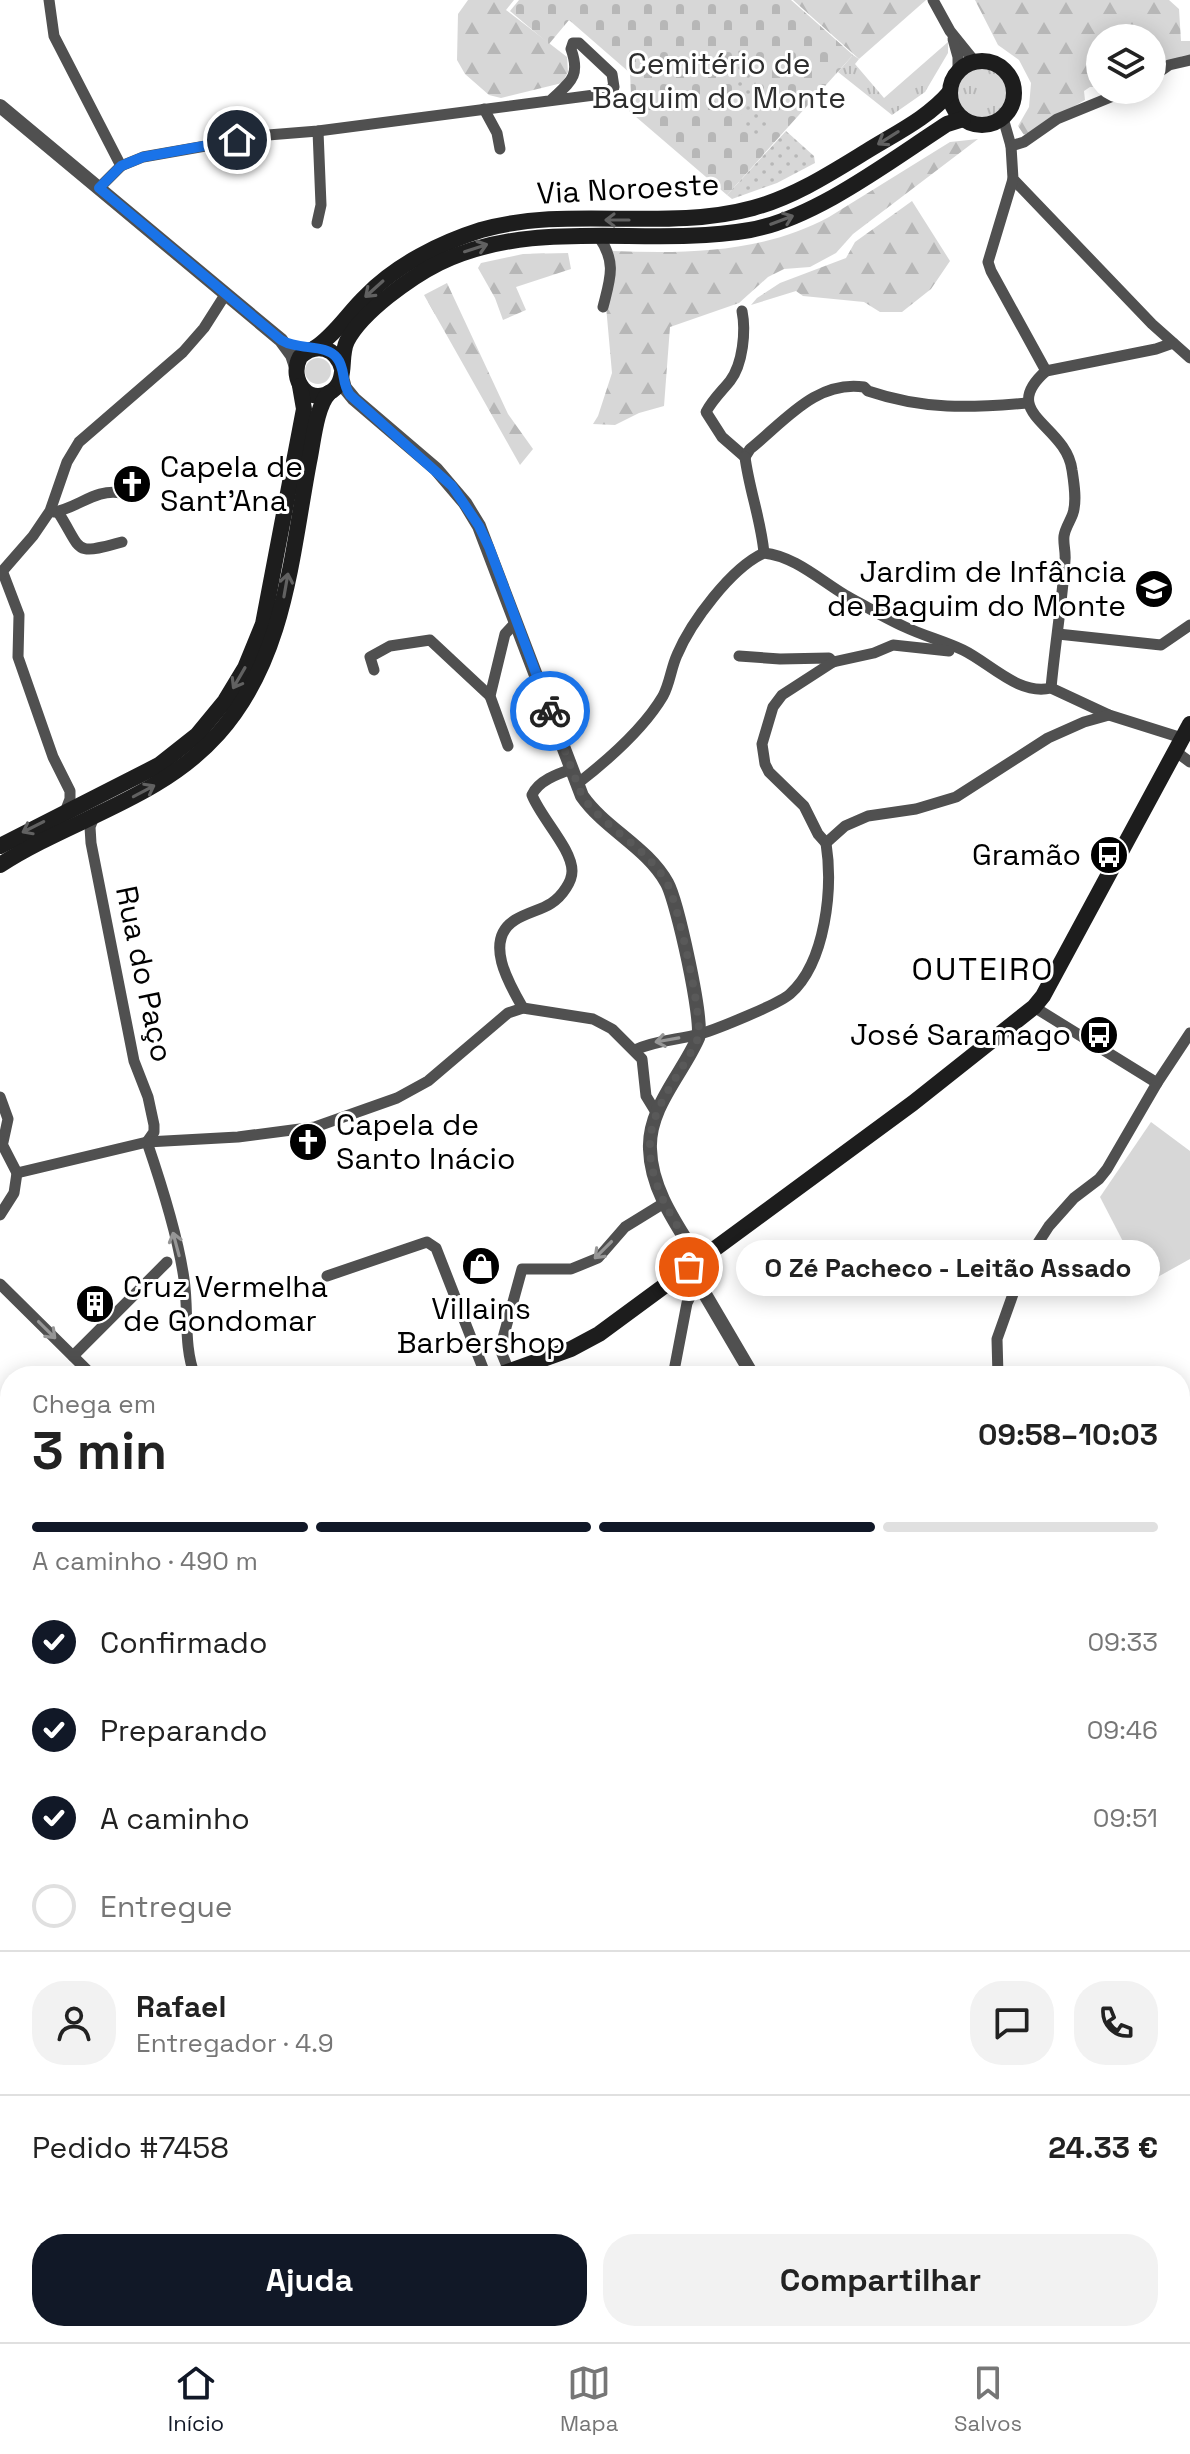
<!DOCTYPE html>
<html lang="pt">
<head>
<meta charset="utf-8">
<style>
	:root { --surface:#fff; --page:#f2f2f2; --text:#222; --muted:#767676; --line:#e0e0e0; --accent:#111827 }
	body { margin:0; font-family:"Space Grotesk",sans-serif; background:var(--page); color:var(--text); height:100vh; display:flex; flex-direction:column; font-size:30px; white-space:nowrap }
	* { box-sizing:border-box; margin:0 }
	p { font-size:26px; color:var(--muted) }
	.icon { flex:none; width:44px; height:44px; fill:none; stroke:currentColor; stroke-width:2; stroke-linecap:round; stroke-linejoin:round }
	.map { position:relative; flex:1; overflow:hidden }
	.drawer { position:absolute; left:0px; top:1366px; width:1190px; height:976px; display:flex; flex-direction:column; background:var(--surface); border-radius:32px 32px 0 0; box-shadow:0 4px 20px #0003 }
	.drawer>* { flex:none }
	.buttons { position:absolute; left:1086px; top:24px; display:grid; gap:16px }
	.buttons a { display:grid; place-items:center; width:80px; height:80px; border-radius:50%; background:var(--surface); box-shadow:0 4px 20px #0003; font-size:40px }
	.pin { position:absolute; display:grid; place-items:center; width:68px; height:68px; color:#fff; margin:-34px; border:4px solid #fff; border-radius:50%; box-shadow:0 2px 8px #0007 }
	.courier { position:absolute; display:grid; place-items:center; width:80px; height:80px; margin:-40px; border:6px solid #1a73e8; border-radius:50%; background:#fff; color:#222; box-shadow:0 2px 10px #0007 }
	.bubble { position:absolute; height:56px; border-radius:28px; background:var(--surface); box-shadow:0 4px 20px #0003; font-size:26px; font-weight:700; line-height:56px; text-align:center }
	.summary em { font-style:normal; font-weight:700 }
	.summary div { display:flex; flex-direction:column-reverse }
	.summary { display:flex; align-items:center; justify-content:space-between; height:136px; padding:0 32px }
	h1 { font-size:52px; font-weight:700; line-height:60px }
	.bar { display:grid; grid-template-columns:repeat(4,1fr); gap:12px 8px; align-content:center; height:96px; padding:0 32px }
	.bar i { height:10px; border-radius:6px; background:var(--line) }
	.bar .selected { background:var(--accent) }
	.bar p { grid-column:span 4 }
	.line { display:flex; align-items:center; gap:20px; padding:0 32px; border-top:2px solid var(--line) }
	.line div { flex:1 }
	.round { display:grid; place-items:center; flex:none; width:84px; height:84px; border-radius:32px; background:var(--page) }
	ol { padding:0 32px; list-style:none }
	li { display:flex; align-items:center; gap:24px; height:88px }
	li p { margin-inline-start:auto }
	li .icon { padding:8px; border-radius:50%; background:var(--accent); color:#fff; stroke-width:4 }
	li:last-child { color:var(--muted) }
	li i { width:44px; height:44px; border:4px solid var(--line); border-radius:50% }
	.cta { display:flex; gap:16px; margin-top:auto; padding:16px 32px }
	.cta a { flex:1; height:92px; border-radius:32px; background:var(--accent); color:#fff; font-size:32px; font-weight:700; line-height:92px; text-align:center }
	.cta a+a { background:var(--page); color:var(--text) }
	.dock { display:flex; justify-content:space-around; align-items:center; height:112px; border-top:2px solid var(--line); background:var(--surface); font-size:22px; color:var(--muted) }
	.dock a { display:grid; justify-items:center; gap:4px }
	.dock .selected { color:var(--accent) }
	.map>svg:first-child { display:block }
	.grass { fill:url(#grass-tufts) }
	.forest { fill:url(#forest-firs) }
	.cemetery { fill:url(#cemetery-stones) }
	.park { fill:url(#park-dots) }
	.pitch { fill:#d7d7d7 }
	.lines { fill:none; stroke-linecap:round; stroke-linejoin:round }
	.stream { stroke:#9e9e9e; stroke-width:4 }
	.minor { stroke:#505050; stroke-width:11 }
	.tertiary { stroke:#505050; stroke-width:14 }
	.secondary { stroke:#1d1d1d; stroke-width:16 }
	.oneway { stroke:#616161 }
	.oneway2 { stroke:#969696 }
	.done { stroke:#595959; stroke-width:8; stroke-dasharray:0 14.4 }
	.route { stroke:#1a73e8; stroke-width:10 }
	.labels { text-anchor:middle; stroke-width:6; stroke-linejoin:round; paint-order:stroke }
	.park-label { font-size:30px; fill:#2e2e2e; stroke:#fff }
	.street-label { font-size:30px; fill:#000; stroke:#fff }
	.poi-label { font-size:30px; fill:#000; stroke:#fff; text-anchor:start }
	.neighbourhood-label { font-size:32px; letter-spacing:2px; fill:#000; stroke:#fff }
</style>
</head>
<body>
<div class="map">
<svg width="1190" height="2342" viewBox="0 0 1190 2342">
	<defs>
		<pattern id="grass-tufts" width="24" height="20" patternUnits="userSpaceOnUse" patternTransform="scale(2)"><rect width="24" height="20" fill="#d7d7d7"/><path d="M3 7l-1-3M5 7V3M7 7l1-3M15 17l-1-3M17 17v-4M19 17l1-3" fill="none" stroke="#b7b7b7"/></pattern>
		<pattern id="forest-firs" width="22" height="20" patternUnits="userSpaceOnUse" patternTransform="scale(2)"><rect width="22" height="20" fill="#d7d7d7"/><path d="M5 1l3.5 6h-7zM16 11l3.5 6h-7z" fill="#b7b7b7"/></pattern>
		<pattern id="cemetery-stones" width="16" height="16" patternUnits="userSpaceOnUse" patternTransform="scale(2)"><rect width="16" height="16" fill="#d7d7d7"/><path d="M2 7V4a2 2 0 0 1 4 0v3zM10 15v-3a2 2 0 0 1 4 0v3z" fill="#b7b7b7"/></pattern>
		<pattern id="park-dots" width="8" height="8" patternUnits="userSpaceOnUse" patternTransform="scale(2)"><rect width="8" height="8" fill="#d7d7d7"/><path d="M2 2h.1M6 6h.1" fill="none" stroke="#b7b7b7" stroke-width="1.8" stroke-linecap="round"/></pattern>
	</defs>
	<rect width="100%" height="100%" fill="#fff"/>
	<g class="grass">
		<path d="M 948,42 L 948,53 L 925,92 L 892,115 L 838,72 L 853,55 L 859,59 L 855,64 L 884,98 Z"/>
		<circle cx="982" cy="93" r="25"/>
		<circle cx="318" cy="371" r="13"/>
	</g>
	<g class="forest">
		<path d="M 468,0 L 514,0 L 506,10 L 567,57 L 568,72 L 562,83 L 501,98 L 489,95 L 465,74 L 457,60 L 458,14 Z"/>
		<path d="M 793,0 L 926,0 L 859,59 Z"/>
		<path d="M 975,0 L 1169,0 L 1179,9 L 1181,41 L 1190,41 L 1190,55 L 1182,56 L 1152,74 L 1152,38 L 1100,38 L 1100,87 L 1090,87 L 1084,91 L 1085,100 L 1024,135 L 1018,126 L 1029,107 L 1031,83 L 1019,60 L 998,45 Z"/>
		<path d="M 978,139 L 853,234 L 836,253 L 810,267 L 784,269 L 768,277 L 739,303 L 670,327 L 664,406 L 639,413 L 615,425 L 593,424 L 598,416 L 612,373 L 606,306 L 614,268 L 613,251 C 686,254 763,253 829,217 L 950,142 Z"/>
		<path d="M 912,201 L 950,261 L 931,289 L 902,312 L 880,312 L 864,302 L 803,296 L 796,291 L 751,305 L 757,298 L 780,283 L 846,258 L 855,242 Z"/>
		<path d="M 568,253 L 571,269 L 516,287 L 526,310 L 503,320 L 495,298 L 478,268 L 481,263 L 523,254 Z"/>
		<path d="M 447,283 L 508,414 L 533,449 L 520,465 L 424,295 Z"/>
	</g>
	<path class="cemetery" d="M 519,0 L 791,0 L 853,55 L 727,195 L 621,104 L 631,95 L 630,73 L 569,20 L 549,44 L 510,11 Z"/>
	<g class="park">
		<path d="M 732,49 L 752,53 L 757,97 L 768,129 L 753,145 L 739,107 Z"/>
		<path d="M 786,131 L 814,156 L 815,163 L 777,183 L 732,199 L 727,195 Z"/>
	</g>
	<path class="pitch" d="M 1151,1122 L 1190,1151 L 1190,1259 L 1145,1284 L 1100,1197 Z"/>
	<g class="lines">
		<g class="stream">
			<path d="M 1180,2158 L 1190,2154"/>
			<path d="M 993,2342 L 1004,2332"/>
		</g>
		<g class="minor">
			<path d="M 49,0 L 54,36 L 121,166"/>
			<path d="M 933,0 L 950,31 L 975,62"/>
			<path d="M 953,39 L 958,57 L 958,72"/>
			<path d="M 1152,77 L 1169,65 L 1190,60"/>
			<path d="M 484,109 L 497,133 L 500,149"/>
			<path d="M 1003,118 L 1011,146 L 1013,179 L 1152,324 L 1190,358"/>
			<path d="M 1011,146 L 1024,142 L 1057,119 L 1128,90"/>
			<path d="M 1013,179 L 988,262 L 991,271 L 1046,371 C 997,414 1066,424 1072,470 C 1074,483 1077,501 1073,513 C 1071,520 1065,528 1064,536 C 1063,544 1066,552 1065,560 C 1062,603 1055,645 1051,688"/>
			<path d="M 99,188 L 121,166 L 143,157 L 268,135 L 318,131 L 602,94 L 614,87 L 612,74 L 579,43 L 573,43 L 571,49 C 581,77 570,82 551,100"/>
			<path d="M 317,223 L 321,205 L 318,131"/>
			<path d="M 599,237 C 617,263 610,279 603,307"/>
			<path d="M 742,311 C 746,331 743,364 730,381 C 722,391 713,399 706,412 L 722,437 L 745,457"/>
			<path d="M 1046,371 L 1156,349 L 1173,343"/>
			<path d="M 745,457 L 750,449 C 785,421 816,380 864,387 L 868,391 C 924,410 970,408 1027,403"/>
			<path d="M 745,457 C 749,489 761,520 764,553"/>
			<path d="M 54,512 C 78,508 96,488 121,493"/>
			<path d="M 58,512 C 83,551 72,556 122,542"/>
			<path d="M 3,573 L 19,615 L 18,657 L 53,757 L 70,791 L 70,799 L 65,812"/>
			<path d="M 0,574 L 33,536 L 50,511 L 67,462 L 79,442 L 183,352 L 204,328 L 225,295"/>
			<path d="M 1058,634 L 1161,645 L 1190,625"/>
			<path d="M 739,656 L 780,659 L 829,658 L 833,662"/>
			<path d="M 374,670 L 370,657 L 390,646 L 430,640 L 490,696"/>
			<path d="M 508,746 L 490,696 L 505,634 L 516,622"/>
			<path d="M 1175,751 L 1190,762"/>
			<path d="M 577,784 C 608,760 643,730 663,696 C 670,683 671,668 677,655 C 691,622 731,568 764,553 C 794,556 820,580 845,595 C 865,606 885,618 905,627 C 924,636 944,641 963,650 C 990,663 1019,696 1051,688 L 1109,715 L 1182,738"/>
			<path d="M 95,814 L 90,827 L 91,843 L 134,1061 L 148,1097 L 154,1125 L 154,1132 L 147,1142 C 161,1183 178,1236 184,1279 C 189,1311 183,1346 195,1376"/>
			<path d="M 826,843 L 818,834 L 804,806 L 769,772 L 765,764 L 762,744 L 773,707 L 782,695 L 833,662 L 874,653 L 893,645 L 949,651"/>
			<path d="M 826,843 L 845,826 L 868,816 L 916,809 L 956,797 L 1048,738 L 1084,722 L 1109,715"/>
			<path d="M 1034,1007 L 1157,1083"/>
			<path d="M 523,1008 C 509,984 483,940 515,920 C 535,908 552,910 566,888 C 570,882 572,878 572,871 C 572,849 541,818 532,795 C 538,781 557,774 572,769"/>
			<path d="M 635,1050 C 656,1040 678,1040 700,1034 C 717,1029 779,1004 790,994 C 826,962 833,888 826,843"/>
			<path d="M 0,1097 L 8,1119 L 3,1142"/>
			<path d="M 0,1140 L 17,1173"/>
			<path d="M 0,1215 L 14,1193 L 17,1173 L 147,1142 L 238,1137 L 315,1127 L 397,1098 L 428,1081 L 508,1013 L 523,1008 L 593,1019 L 612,1029 L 642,1059 L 646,1096 L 657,1114"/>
			<path d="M 327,1276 L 421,1244 L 427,1242 L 436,1248 L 486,1376"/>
			<path d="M 0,1284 L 93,1376"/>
			<path d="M 73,1356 L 167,1262"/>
			<path d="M 509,1371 L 500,1349 L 522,1269 L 571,1269 L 598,1258 L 625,1227 L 664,1203"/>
			<path d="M 673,1376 L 687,1303 L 697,1283"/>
			<path d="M 998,1376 L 997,1339 L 1023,1266 L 1049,1226 L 1074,1198 L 1099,1179 L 1107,1169 L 1157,1083 L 1190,1033"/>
			<path d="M 1180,1542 L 1190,1561"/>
			<path d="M 1180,1627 L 1190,1597"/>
			<path d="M 1180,1882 L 1190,1882"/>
			<path d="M 0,1973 L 10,1976"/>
			<path d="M 0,2274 L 10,2277"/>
			<path d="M 1043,2332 L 1056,2342"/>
			<path d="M 0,2335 L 10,2327"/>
			<path d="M 80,2342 L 94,2332"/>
			<path d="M 238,2342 L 243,2332"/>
			<path d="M 773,2342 L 774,2332"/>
		</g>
		<g class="tertiary">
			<path d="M 0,106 L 281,340 L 292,355 L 296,367"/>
			<path d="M 342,377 L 345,388 L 354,399 L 436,469 L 465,503 L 479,526 L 582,796 C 605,829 647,847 667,883 C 677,901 704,1022 698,1038 C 683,1073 648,1108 650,1149 C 651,1190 677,1225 698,1259"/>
			<path d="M 689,1267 L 753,1376"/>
			<path d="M 1180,1412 L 1190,1409"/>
		</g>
		<g class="secondary">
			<circle cx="982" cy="93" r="32"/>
			<path d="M 315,348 C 336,334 348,313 366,296 C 396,265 440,243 481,230 C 569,205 665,232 753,208 C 794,197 831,173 867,151 C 896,133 928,118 950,92"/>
			<path d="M 342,369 C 336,347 316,342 300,357 C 288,380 309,407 332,391 C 348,380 339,357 347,341 C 362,312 411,277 439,263 C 536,216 647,248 750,230 C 816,218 891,160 947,124 L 963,119"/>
			<path d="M 0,846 L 159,765 L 197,735 L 225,701 L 245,668 L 263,624 L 304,409 L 300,386"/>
			<path d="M 0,865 C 71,819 160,799 218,734 C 285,659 291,558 309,462 C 313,444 316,406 329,393"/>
			<path d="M 496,1376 L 571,1349 L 599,1334 L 913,1103 L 1034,1007 L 1043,996 L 1190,724"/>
			<path d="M 10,1770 L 2,1785 L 10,1800"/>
			<path d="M 0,1845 L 10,1814"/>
		</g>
	</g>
	<defs><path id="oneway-shaft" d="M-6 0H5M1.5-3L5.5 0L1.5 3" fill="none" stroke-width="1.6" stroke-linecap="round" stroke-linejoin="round" transform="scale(2)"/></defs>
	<g class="oneway">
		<use href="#oneway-shaft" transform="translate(888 138) rotate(148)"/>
		<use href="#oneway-shaft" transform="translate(617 220) rotate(180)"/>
		<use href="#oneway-shaft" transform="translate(782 220) rotate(-21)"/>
		<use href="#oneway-shaft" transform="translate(476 248) rotate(-18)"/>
		<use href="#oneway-shaft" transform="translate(374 289) rotate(138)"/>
		<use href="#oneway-shaft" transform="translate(286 585) rotate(-80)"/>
		<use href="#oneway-shaft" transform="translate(239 678) rotate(120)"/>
		<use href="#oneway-shaft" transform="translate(144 791) rotate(-28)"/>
		<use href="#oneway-shaft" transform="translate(33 827) rotate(153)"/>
	</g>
	<g class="oneway2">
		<use href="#oneway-shaft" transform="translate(667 1040) rotate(170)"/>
		<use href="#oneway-shaft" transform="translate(176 1244) rotate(-105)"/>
		<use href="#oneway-shaft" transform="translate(603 1250) rotate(135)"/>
		<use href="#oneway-shaft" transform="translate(47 1330) rotate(45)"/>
	</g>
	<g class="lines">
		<path class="done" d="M 550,711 L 582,796 C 605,829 647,847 667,883 C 677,900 704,1022 698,1038 C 683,1073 648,1108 650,1149 C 651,1190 677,1225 698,1259 L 689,1267"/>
		<path class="route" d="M 237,140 L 143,157 L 121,166 L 99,188 L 281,340 C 299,351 326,343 337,358 C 346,369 341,383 350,395 L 452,486 L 479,526 L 489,547 L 550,711"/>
	</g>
	<defs>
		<g id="church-disc" transform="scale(2)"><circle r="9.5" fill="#000" stroke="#fff"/><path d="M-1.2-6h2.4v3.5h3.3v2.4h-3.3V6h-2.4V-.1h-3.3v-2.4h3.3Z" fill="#fff"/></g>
		<g id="school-disc" transform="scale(2)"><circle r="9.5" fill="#000" stroke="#fff"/><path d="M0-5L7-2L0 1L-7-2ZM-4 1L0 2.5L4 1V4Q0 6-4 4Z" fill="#fff"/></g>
		<g id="bus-disc" transform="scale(2)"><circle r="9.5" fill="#000" stroke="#fff"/><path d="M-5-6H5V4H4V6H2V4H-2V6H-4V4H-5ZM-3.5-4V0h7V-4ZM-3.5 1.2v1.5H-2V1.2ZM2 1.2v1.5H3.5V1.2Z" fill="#fff"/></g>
		<g id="shop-disc" transform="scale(2)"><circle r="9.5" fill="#000" stroke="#fff"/><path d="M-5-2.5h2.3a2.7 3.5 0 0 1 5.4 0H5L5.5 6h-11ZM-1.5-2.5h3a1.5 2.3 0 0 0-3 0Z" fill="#fff"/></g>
		<g id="building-disc" transform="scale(2)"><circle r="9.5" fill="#000" stroke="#fff"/><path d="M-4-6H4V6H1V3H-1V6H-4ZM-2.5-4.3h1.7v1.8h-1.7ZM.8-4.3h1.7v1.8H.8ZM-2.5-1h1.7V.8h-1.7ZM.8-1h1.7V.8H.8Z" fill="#fff"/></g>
	</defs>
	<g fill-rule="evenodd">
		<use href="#church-disc" x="132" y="484"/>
		<use href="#school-disc" x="1154" y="589"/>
		<use href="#bus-disc" x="1109" y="855"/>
		<use href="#bus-disc" x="1099" y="1035"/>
		<use href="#church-disc" x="308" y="1142"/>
		<use href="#shop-disc" x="481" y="1266"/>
		<use href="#building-disc" x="95" y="1304"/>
	</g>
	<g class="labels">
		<g class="park-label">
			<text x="719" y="74">Cemitério de<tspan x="719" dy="34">Baguim do Monte</tspan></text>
		</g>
		<g class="street-label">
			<text transform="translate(628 189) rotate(-3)" y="10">Via Noroeste</text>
			<text transform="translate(144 974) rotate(78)" y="10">Rua do Paço</text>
		</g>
		<g class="poi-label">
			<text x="160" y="477">Capela de<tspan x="160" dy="34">Sant'Ana</tspan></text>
			<text x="1126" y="582" text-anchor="end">Jardim de Infância<tspan x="1126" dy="34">de Baguim do Monte</tspan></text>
			<text x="1081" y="865" text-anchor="end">Gramão</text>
			<text x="1071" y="1045" text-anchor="end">José Saramago</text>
			<text x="336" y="1135">Capela de<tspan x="336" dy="34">Santo Inácio</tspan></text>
			<text x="123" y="1297">Cruz Vermelha<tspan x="123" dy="34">de Gondomar</tspan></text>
			<text x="481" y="1319" text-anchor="middle">Villains<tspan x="481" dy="34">Barbershop</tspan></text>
		</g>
		<g class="neighbourhood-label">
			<text x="983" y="980">OUTEIRO</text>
		</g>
	</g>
</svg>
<div class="buttons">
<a><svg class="icon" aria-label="layers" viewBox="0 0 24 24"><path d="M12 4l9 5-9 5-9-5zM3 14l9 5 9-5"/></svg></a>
</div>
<div class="pin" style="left:689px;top:1267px;background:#ea580c"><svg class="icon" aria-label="bag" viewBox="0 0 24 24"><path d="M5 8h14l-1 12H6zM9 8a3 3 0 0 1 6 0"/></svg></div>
<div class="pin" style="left:237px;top:140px;background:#1f2937"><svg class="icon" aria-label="home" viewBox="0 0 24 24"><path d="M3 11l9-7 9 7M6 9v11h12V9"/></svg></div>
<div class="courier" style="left:550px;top:711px"><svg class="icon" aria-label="bike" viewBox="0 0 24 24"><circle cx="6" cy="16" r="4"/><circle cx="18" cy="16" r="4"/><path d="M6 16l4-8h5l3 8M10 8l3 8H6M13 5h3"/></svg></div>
<div class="bubble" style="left:736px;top:1240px;width:424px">O Zé Pacheco - Leitão Assado</div>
<section class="drawer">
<div class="summary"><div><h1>3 min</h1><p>Chega em</p></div><em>09:58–10:03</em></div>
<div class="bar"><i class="selected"></i><i class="selected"></i><i class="selected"></i><i></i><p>A caminho · 490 m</p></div>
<ol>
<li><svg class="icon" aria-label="check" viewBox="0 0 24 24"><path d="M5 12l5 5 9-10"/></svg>Confirmado<p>09:33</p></li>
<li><svg class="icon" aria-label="check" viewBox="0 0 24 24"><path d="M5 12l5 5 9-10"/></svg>Preparando<p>09:46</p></li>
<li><svg class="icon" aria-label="check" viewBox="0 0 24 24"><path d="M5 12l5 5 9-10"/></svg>A caminho<p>09:51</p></li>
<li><i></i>Entregue</li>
</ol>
<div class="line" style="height:144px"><a class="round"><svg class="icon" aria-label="person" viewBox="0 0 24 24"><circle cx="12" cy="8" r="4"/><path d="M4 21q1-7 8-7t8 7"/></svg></a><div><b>Rafael</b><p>Entregador · 4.9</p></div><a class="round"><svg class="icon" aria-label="chat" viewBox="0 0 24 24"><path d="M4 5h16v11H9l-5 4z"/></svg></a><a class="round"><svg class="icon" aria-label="phone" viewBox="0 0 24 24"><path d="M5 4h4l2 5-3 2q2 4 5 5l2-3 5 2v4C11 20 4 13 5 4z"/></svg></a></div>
<div class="line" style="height:104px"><div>Pedido #7458</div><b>24.33 €</b></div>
<div class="cta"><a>Ajuda</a><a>Compartilhar</a></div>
</section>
</div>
<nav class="dock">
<a class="selected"><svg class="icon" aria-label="home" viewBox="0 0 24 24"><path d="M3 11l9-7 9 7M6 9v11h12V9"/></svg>Início</a>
<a><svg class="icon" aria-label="map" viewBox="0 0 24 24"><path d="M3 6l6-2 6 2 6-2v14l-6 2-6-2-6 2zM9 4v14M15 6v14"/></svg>Mapa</a>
<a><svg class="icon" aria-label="saved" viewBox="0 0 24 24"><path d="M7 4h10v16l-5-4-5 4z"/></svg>Salvos</a>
</nav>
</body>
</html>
